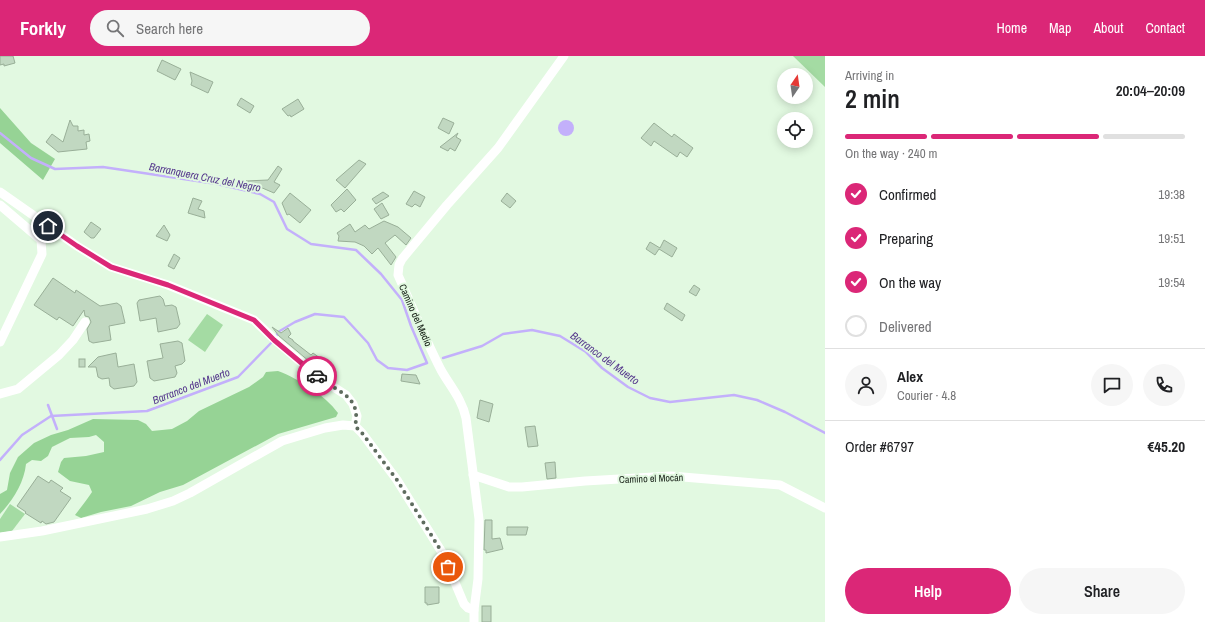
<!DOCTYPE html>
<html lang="en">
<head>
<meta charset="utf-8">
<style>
	:root { --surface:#fff; --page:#f6f6f6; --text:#202124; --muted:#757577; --line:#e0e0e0; --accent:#db2777 }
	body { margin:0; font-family:"Archivo Narrow",sans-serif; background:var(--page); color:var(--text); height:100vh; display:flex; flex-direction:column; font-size:15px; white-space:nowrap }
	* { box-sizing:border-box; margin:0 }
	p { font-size:13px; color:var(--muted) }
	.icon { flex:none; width:22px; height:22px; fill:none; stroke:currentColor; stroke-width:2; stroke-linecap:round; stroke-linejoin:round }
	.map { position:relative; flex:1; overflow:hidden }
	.side { display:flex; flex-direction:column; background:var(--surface); width:380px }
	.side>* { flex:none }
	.needle { width:26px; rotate:13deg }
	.controls { position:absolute; left:777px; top:12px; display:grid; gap:8px }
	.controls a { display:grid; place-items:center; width:36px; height:36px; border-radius:50%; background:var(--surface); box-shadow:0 2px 10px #0003; font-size:20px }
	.pin { position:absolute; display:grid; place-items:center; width:34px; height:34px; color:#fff; margin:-17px; border:2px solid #fff; border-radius:50%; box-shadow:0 1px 4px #0007 }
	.courier { position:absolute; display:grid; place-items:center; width:40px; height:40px; margin:-20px; border:3px solid #db2777; border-radius:50%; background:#fff; color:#222; box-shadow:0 1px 5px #0007 }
	.overview em { font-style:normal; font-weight:600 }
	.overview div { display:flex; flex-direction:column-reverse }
	.overview { display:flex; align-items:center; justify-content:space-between; height:68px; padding:0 20px }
	h1 { font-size:26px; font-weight:600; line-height:30px }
	.bar { display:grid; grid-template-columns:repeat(4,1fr); gap:6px 4px; align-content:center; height:48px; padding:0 20px }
	.bar i { height:5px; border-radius:3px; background:var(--line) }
	.bar .selected { background:var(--accent) }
	.bar p { grid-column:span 4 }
	.line { display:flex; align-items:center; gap:10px; padding:0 20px; border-top:1px solid var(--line) }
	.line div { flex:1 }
	.round { display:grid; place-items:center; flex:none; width:42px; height:42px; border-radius:21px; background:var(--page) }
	ol { padding:0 20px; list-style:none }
	li { display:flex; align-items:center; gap:12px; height:44px }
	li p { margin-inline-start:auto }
	li .icon { padding:4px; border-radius:50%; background:var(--accent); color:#fff; stroke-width:4 }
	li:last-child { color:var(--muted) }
	li i { width:22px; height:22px; border:2px solid var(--line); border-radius:50% }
	.cta { display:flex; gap:8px; margin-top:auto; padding:8px 20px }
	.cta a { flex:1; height:46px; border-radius:24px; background:var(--accent); color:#fff; font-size:16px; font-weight:600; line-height:46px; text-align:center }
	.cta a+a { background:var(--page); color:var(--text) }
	header { display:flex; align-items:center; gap:24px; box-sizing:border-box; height:56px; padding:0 20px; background:var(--accent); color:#fff }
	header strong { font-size:19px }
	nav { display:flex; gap:22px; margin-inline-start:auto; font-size:14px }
	.search { width:280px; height:36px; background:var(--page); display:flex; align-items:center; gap:10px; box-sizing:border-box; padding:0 14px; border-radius:22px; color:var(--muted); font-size:15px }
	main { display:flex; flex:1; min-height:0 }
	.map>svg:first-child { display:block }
	.green { fill:#a4dba3 }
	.forest { fill:#96d395 }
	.water { fill:#c3b0fb }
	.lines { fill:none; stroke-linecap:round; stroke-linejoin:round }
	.stream { stroke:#c3b0fb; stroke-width:2.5 }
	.building { fill:#c1d8c1; stroke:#99af98 }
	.minor { stroke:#fff; stroke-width:9 }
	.done { stroke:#5e6c5e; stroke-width:4; stroke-dasharray:0 7.2 }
	.route { stroke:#db2777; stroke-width:5 }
	.labels { text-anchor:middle; stroke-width:4; stroke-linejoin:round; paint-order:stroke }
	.street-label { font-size:10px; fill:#172017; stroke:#e2f9e1 }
	.water-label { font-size:11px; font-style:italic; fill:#54368c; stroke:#e2f9e1 }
</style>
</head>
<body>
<header>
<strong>Forkly</strong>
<div class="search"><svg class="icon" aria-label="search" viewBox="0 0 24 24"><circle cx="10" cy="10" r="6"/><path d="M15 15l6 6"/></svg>Search here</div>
<nav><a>Home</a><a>Map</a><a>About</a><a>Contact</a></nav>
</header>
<main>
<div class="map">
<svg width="825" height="566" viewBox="0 0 825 566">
	<rect width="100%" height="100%" fill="#e2f9e1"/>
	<g class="green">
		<path d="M 793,0 L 825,0 L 825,31 Z"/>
		<path d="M 207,258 L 223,269 L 205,296 L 188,284 Z"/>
		<path d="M 10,448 L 25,458 L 12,475 L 0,477 L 0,463 Z"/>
	</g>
	<g class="forest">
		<path d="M 0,52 L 31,87 L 55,103 L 43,124 L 0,87 Z"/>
		<path d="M 278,315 C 299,323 325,339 338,357 L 336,361 L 278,378 L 183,429 L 160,436 L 131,450 L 101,456 L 81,462 L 75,459 C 81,451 87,444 92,436 L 89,429 L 70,425 L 58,416 L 61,406 L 64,402 L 86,400 L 104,396 L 104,386 L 96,379 L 89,381 L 70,382 L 52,391 L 48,400 L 41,405 L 32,404 L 26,408 C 24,427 13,444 0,458 L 0,438 L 7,434 L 10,417 L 18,401 L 34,387 L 51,379 L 68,374 L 93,363 L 138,364 L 146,368 L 152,375 L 172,373 L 187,365 L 199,355 L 249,331 L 263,321 L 266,316 Z"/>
	</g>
	<circle class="water" cx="566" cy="72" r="8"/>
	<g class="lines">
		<g class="stream">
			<path d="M 0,77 L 31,102 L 55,113 L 103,111 L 217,128 L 260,138 L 274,146 L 287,173 L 311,188 L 356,194 L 381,218 L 402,244 L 411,270 L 427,307 L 407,314 L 388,312 L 377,304 L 368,287 L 344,261 L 315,258 L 295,266 L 278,276 L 276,281"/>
			<path d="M 443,302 L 482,290 L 503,278 L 532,274 L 560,280 L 586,296 L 602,312 L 628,331 L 650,342 L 670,346 L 734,339 L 757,344 L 785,356 L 825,377"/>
			<path d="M 48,349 L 57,373"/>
			<path d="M 0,404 L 22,379 L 51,360 L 147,355 L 238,321 L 273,285"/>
		</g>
	</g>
	<g class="building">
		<path d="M 0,0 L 13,0 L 15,7 L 4,10 L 4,8 L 0,9 Z"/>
		<path d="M 162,4 L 181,13 L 175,24 L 157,15 Z"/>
		<path d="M 190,16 L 213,26 L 208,37 L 191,29 L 192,25 Z"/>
		<path d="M 241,42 L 254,50 L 250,57 L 237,49 Z"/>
		<path d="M 298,43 L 304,53 L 291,61 L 290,59 L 288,60 L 282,53 Z"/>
		<path d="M 443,62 L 454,67 L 449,78 L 438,72 Z"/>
		<path d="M 70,64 L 73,70 L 78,70 L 78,75 L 84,74 L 84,79 L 89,78 L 90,85 L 86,86 L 87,93 L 58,96 L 46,86 L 52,78 L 63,86 Z"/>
		<path d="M 654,67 L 672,81 L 674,78 L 693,92 L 687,101 L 680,96 L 677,101 L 654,85 L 651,90 L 641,82 Z"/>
		<path d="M 458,77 L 456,81 L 461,84 L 455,95 L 450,92 L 448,95 L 440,91 Z"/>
		<path d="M 359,104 L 366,108 L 345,132 L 336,124 Z"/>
		<path d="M 278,110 L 282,113 L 274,126 L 280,129 L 274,137 L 246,125 L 268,124 Z"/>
		<path d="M 347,133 L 356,144 L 344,156 L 341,153 L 336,156 L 331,149 Z"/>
		<path d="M 414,135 L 425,141 L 420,151 L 415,148 L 412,151 L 406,148 Z"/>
		<path d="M 383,136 L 389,140 L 376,148 L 372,143 Z"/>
		<path d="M 290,137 L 311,154 L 300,167 L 289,158 L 287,159 L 282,147 Z"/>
		<path d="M 507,137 L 516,145 L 510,152 L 501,145 Z"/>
		<path d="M 193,142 L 202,145 L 198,153 L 204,155 L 205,162 L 188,157 Z"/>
		<path d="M 382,147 L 389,159 L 381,163 L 374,153 Z"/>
		<path d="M 384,165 L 398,171 L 411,182 L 406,189 L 395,179 L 385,187 L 396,201 L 391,209 L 378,192 L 372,198 L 364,190 L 355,186 L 338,185 L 339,180 L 337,177 L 350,168 L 355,176 L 365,169 L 369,173 Z"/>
		<path d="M 91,166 L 101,173 L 94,182 L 91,182 L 84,176 Z"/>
		<path d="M 164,169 L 170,179 L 167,185 L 156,180 Z"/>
		<path d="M 664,184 L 677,192 L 672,201 L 659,193 L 655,199 L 646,193 L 650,186 L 660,192 Z"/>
		<path d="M 174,198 L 180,202 L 174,213 L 168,210 Z"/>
		<path d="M 53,222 L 75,237 L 76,234 L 100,250 L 117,247 L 121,250 L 125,267 L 109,270 L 111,284 L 93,287 L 89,285 L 87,273 L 91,266 L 89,261 L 85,260 L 84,254 L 73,270 L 59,261 L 57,264 L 34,249 Z"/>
		<path d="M 694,229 L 700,233 L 696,240 L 689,236 Z"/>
		<path d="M 160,240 L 163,243 L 165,250 L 172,249 L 176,251 L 180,268 L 177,272 L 158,276 L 156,262 L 140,265 L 137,247 L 139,244 Z"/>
		<path d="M 667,247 L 685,259 L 682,265 L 664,253 Z"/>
		<path d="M 272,271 L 281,277 L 288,272 L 291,278 L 288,281 L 293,284 L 293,285 L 311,299 L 313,297 L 320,302 L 316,311 L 279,280 Z"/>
		<path d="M 178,285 L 182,287 L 185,305 L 182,308 L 175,310 L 177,317 L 175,321 L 154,325 L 150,322 L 147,305 L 163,302 L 160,288 Z"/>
		<path d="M 116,297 L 118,311 L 134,308 L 137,326 L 134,330 L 114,333 L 110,330 L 109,322 L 102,323 L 98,321 L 96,311 L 88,311 L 98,301 Z"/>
		<rect x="79" y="303" width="6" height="8"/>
		<path d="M 402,318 L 416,319 L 420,328 L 401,325 Z"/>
		<path d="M 480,344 L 493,348 L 489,366 L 477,362 Z"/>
		<path d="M 535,370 L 538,390 L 528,391 L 525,371 Z"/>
		<path d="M 555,406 L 556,422 L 547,423 L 545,407 Z"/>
		<path d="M 38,420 L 49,427 L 51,424 L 63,432 L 60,435 L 71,442 L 54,466 L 46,468 L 42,465 L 41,467 L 25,457 L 26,456 L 17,450 Z"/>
		<path d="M 485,464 L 492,464 L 492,483 L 500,482 L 503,493 L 486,497 L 486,494 L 484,494 Z"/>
		<path d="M 507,471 L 528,471 L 526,479 L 507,479 Z"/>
		<path d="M 425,531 L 439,531 L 439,547 L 427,549 L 427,547 L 425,547 Z"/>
		<rect x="482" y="550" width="9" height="16"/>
	</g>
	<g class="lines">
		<g class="minor">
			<path d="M 0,136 L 77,190 L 111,211 L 168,229 L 254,264 L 275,284 L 321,323 L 346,339 L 353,348 L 357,360 L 355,370"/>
			<path d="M 0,149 L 41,184 L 42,198 L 0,286"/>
			<path d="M 0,338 L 18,333 L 59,299 L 73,284 L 85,266"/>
			<path d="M 473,419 L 509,431 L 522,431 L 585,425 L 671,420 L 780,429 L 825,452"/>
			<path d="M 0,481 L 42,475 L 147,453 L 173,445 L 190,437 L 282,385 L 325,372 L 343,369 L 355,370 L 362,377 L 397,424 L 443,498 L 464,548 L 468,552 L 474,554"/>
			<path d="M 474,566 L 474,554 L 478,523 L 479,463 L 466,362 C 462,343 450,330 441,314 C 425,283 412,250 398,219 L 399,209 L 402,203 L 447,149 L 498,92 L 564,0"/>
		</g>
	</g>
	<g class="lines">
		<path class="done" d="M 317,320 C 336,336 362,339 355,370 L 362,377 L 397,424 L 443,498 L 448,511"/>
		<path class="route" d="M 48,170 L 77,190 L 111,211 L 168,229 L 254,264 L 274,284 L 317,320"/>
	</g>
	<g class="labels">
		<g class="street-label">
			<text transform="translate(416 259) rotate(66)" y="4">Camino del Medio</text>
			<text transform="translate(651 422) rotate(-2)" y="4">Camino el Mocán</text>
		</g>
		<g class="water-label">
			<text transform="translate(205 121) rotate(11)" y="4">Barranquera Cruz del Negro</text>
			<text transform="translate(605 302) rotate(36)" y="4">Barranco del Muerto</text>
			<text transform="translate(191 330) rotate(-21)" y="4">Barranco del Muerto</text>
		</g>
	</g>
</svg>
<div class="controls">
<a><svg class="needle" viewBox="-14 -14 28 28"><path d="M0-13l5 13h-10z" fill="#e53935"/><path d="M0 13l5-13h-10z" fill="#757577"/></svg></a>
<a><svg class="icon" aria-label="locate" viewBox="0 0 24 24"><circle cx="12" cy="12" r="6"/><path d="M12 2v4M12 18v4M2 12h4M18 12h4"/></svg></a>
</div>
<div class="pin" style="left:448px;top:511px;background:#ea580c"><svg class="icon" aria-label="bag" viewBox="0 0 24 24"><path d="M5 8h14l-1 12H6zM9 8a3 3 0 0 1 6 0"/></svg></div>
<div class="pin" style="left:48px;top:170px;background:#1f2937"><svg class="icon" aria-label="home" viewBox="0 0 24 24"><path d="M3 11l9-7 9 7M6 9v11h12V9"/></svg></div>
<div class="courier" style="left:317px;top:320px"><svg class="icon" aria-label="car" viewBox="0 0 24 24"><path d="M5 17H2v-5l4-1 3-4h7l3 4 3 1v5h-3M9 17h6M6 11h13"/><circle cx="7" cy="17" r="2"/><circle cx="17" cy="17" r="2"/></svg></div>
</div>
<section class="side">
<div class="overview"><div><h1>2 min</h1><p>Arriving in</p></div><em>20:04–20:09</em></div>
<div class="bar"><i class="selected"></i><i class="selected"></i><i class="selected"></i><i></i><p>On the way · 240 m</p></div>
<ol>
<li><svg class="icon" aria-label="check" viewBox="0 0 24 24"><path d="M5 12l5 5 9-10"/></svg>Confirmed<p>19:38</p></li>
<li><svg class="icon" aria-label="check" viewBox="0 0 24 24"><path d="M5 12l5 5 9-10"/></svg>Preparing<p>19:51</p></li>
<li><svg class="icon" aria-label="check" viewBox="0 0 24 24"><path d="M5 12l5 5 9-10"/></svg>On the way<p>19:54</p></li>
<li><i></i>Delivered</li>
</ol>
<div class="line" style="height:72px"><a class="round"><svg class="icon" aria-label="person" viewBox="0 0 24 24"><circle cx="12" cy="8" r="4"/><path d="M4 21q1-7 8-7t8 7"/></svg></a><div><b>Alex</b><p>Courier · 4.8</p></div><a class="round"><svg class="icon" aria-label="chat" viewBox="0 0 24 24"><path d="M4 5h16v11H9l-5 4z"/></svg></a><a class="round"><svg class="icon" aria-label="phone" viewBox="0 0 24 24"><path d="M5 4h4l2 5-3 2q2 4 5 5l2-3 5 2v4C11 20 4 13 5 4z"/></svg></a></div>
<div class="line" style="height:52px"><div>Order #6797</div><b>€45.20</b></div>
<div class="cta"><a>Help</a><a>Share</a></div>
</section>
</main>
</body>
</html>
